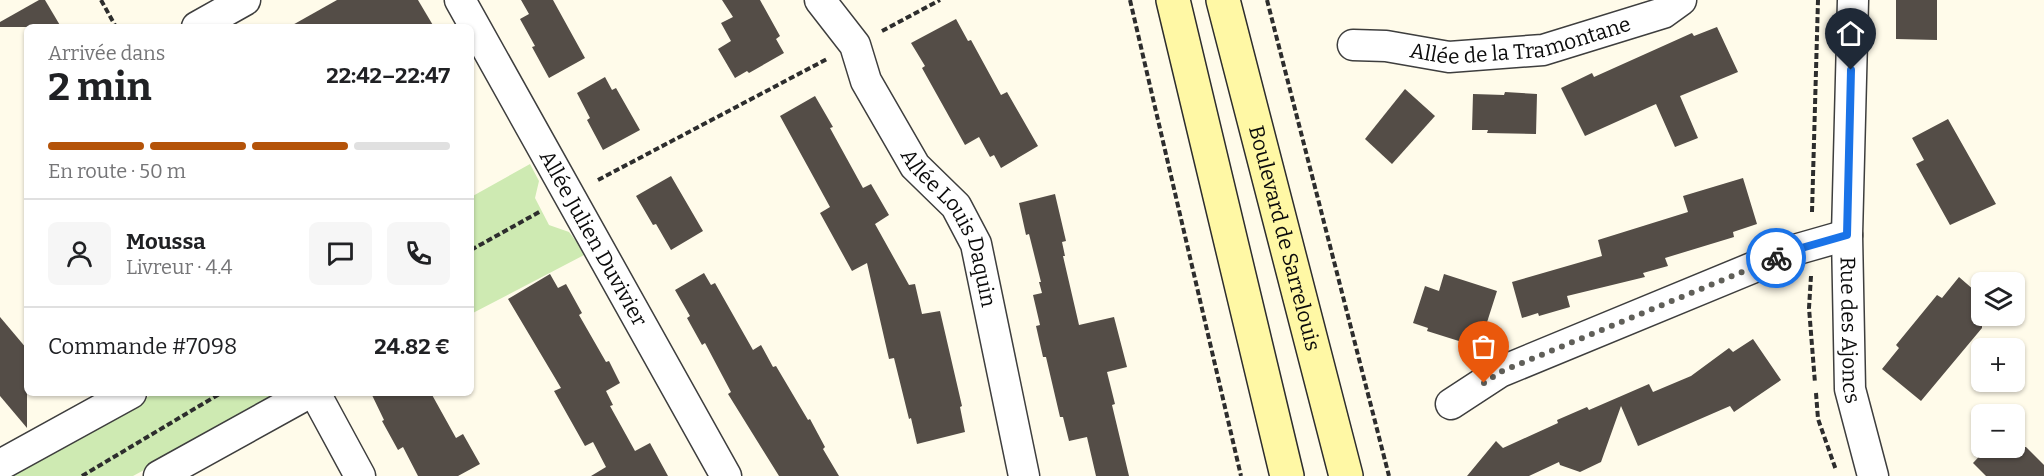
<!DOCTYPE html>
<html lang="fr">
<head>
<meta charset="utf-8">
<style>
	:root { --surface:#fff; --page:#f6f6f6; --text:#202124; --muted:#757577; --line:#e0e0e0; --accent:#b45309 }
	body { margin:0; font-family:Bitter,serif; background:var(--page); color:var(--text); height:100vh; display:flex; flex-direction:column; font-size:22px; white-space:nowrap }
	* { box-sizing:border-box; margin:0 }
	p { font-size:20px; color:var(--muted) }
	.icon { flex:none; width:33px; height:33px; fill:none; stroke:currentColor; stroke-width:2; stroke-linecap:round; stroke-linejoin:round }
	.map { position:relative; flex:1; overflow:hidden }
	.details { position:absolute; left:24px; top:24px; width:450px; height:372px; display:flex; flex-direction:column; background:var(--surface); border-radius:9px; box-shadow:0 2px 4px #0004 }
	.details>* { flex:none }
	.fabs { position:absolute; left:1971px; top:272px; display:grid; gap:12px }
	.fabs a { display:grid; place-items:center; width:54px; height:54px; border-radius:9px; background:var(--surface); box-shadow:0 2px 4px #0004; font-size:30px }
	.pin { position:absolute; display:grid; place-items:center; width:51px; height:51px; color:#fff; margin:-62px -26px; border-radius:50% 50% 50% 0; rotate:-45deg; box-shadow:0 0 6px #0007 }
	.pin .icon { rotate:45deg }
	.courier { position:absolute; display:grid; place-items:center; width:60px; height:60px; margin:-30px; border:4px solid #1a73e8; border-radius:50%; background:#fff; color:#222; box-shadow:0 2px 8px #0007 }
	.overview em { font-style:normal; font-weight:700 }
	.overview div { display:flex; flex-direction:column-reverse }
	.overview { display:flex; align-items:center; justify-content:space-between; height:102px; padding:0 24px }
	h1 { font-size:39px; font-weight:700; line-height:45px }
	.bar { display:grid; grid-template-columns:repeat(4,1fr); gap:9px 6px; align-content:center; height:72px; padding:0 24px }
	.bar i { height:8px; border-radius:4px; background:var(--line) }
	.bar .selected { background:var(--accent) }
	.bar p { grid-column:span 4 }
	.line { display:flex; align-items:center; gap:15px; padding:0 24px; border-top:2px solid var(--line) }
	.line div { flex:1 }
	.round { display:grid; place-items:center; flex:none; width:63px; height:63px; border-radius:9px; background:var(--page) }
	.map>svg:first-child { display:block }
	.green { fill:#ceeab2 }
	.building { fill:#544d47 }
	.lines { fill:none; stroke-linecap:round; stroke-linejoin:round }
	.street-casing { stroke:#3e3e3e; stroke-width:33 }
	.secondary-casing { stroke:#2d2d2d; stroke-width:36 }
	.path { stroke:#2d2d2d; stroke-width:4; stroke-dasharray:6 3; stroke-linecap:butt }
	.street { stroke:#fff; stroke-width:30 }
	.secondary { stroke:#fff8a5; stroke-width:33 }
	.done { stroke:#605f59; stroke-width:6; stroke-dasharray:0 10.8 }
	.route { stroke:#1a73e8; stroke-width:8 }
	.labels { text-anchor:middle; stroke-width:6; stroke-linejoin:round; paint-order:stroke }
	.street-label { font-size:21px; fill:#0b0b0b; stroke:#fff }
</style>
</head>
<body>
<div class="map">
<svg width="2044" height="476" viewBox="0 0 2044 476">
	<rect width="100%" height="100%" fill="#fffbea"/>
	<g class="green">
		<path d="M 530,164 L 539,181 L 535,198 L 549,225 L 569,232 L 586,254 L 471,314 L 471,197 Z"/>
		<path d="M 155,393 L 282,393 L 281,396 L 133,476 L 13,476 L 15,469 Z"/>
	</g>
	<g class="building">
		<path d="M 39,0 L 45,0 L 61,27 L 0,27 L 0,22 Z"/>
		<path d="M 337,0 L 418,0 L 434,27 L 289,27 Z"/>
		<path d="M 521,0 L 553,0 L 585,58 L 549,78 L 532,47 L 535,46 L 520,19 L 529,14 Z"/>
		<path d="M 722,0 L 760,0 L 780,36 L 776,39 L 784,53 L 749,73 L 747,71 L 735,78 L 718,49 L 731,41 L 721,23 L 733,17 Z"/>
		<path d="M 1896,0 L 1937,0 L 1937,40 L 1896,39 Z"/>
		<path d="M 956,19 L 968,41 L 971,40 L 1001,95 L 1007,92 L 1038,146 L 1001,168 L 994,155 L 990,157 L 979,137 L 965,145 L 922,68 L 925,66 L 911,43 Z"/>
		<path d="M 1717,27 L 1738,72 L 1680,96 L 1698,138 L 1675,147 L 1656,104 L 1585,136 L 1561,88 L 1592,73 L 1594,77 L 1692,33 L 1694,36 Z"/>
		<path d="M 605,77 L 612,90 L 616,88 L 640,130 L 603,150 L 587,120 L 590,118 L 577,93 Z"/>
		<path d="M 1405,89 L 1435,116 L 1392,164 L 1365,139 Z"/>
		<path d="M 1505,92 L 1537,94 L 1536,134 L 1487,133 L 1488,130 L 1472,130 L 1473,94 L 1504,95 Z"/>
		<path d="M 815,96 L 833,127 L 830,128 L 863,188 L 871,184 L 889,215 L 875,224 L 909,285 L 915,284 L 922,314 L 940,311 L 962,406 L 960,407 L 965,432 L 917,444 L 911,418 L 909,419 L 894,358 L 889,359 L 867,263 L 852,271 L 820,213 L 830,207 L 780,116 Z"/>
		<path d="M 1948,119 L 1996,204 L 1950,225 L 1916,164 L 1924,160 L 1912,138 Z"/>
		<path d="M 671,176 L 703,231 L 671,250 L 656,224 L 653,225 L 636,196 Z"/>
		<path d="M 1743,178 L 1757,224 L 1733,232 L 1734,237 L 1665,258 L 1668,266 L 1643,273 L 1645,277 L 1567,296 L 1570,307 L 1539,316 L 1538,313 L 1522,318 L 1512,282 L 1602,256 L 1598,240 L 1688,212 L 1683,196 Z"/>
		<path d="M 1055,194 L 1066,241 L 1062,242 L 1065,256 L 1063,256 L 1079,325 L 1114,317 L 1127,367 L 1107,372 L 1115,404 L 1112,405 L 1129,476 L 1096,476 L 1087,437 L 1069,441 L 1063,417 L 1060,417 L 1046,357 L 1043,357 L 1036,326 L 1040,325 L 1033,295 L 1042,293 L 1039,282 L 1041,282 L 1029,234 L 1026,235 L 1019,203 Z"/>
		<path d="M 704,273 L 711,285 L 715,283 L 753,350 L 761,345 L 773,367 L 776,366 L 808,420 L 810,419 L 825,447 L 823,449 L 839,476 L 779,476 L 728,394 L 731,392 L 705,343 L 702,345 L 687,318 L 690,316 L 675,290 Z"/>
		<path d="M 550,274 L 558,288 L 566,284 L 582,313 L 579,315 L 606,362 L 609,361 L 620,383 L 606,391 L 613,405 L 610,406 L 635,451 L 650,443 L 668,476 L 591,476 L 606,467 L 593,442 L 585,446 L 554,391 L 561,388 L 508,299 Z"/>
		<path d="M 1444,274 L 1497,291 L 1481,341 L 1462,342 L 1427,331 L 1428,328 L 1413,323 L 1425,286 L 1439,291 Z"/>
		<path d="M 1959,277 L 1982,297 L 1982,328 L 1921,401 L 1882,369 L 1899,348 L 1896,345 L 1937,295 L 1942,298 Z"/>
		<path d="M 0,317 L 27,349 L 27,428 L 0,396 Z"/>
		<path d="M 1753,339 L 1781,380 L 1734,412 L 1730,406 L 1638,446 L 1621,406 L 1601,462 L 1580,472 L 1560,465 L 1559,462 L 1529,476 L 1467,476 L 1496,441 L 1503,448 L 1558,423 L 1557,420 L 1587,407 L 1589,410 L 1649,384 L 1653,392 L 1691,376 L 1729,348 L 1733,352 Z"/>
		<path d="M 371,393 L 431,393 L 456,438 L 463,434 L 480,464 L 458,476 L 418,476 L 403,447 L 398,450 L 382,421 L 384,420 Z"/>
		<path d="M 1988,447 L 2026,447 L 2044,465 L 2044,476 L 1986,476 L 1973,463 Z"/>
	</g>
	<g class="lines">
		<g class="street-casing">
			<g id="street">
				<path id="s1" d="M 460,0 L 726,476"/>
				<path id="s2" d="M 820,0 L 855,45 L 866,81 L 915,166 L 956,206 L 976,244 L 1024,476"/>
				<path id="s3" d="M 1853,0 L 1847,235 L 1850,389 L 1873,476"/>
				<path d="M 197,27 L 245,0"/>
				<path id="s4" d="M 1353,45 L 1386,46 L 1449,57 L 1543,50 L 1663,13 L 1681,0"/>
				<path d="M 315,393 L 360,476"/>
				<path d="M 1451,404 L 1500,372 L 1798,249 L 1847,235"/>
				<path d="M 0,465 L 131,393"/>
				<path d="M 159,476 L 309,393"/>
			</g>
		</g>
		<g class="secondary-casing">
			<g id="secondary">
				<path d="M 1173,0 L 1287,476"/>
				<path id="s5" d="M 1223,0 L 1346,476"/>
			</g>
		</g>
		<g class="path">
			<path d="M 101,0 L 116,27"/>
			<path d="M 1130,0 L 1241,476"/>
			<path d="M 1267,0 L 1389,476"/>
			<path d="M 882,31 L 940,0"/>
			<path d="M 598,180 L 827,59"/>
			<path d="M 1812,212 L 1818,0"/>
			<path d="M 471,250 L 541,211"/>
			<path d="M 1811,276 L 1809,308 L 1815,383"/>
			<path d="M 1816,393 L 1818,419 L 1836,470"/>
			<path d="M 82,476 L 221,393"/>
		</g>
		<use href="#street" class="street"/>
		<use href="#secondary" class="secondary"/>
	</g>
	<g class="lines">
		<path class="done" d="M 1484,383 L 1500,372 L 1776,258"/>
		<path class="route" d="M 1776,258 L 1798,249 L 1847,235 L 1851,70"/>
	</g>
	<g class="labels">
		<g class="street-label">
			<text dy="7" stroke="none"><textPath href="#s4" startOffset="170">Allée de la Tramontane</textPath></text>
			<text dy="7" stroke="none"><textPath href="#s2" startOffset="266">Allée Louis Daquin</textPath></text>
			<text dy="7" stroke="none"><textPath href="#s1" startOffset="273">Allée Julien Duvivier</textPath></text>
			<text dy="7" stroke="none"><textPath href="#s5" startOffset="246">Boulevard de Sarrelouis</textPath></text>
			<text dy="7" stroke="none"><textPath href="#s3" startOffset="330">Rue des Ajoncs</textPath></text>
		</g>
	</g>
</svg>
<div class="fabs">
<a><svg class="icon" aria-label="layers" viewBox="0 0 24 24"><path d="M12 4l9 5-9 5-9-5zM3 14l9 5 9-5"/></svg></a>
<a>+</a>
<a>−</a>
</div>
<div class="pin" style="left:1484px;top:383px;background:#ea580c"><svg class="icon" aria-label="bag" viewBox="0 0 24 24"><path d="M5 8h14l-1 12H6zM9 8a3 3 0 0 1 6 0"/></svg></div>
<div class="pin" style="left:1851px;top:70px;background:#1f2937"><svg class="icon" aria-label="home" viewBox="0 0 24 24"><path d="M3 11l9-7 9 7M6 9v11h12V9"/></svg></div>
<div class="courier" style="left:1776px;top:258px"><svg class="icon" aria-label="bike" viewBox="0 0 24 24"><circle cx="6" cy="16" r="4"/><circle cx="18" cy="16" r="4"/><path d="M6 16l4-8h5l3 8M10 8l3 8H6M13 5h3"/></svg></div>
<section class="details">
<div class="overview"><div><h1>2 min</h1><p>Arrivée dans</p></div><em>22:42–22:47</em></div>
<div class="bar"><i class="selected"></i><i class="selected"></i><i class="selected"></i><i></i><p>En route · 50 m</p></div>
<div class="line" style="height:108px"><a class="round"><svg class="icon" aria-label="person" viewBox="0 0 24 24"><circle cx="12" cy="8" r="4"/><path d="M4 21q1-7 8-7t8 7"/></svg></a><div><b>Moussa</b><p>Livreur · 4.4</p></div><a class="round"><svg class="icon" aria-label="chat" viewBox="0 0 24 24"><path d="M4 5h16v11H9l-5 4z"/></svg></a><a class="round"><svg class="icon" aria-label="phone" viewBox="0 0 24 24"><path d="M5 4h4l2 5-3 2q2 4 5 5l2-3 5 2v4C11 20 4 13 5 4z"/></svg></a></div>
<div class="line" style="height:78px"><div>Commande #7098</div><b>24.82 €</b></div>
</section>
</div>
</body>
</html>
